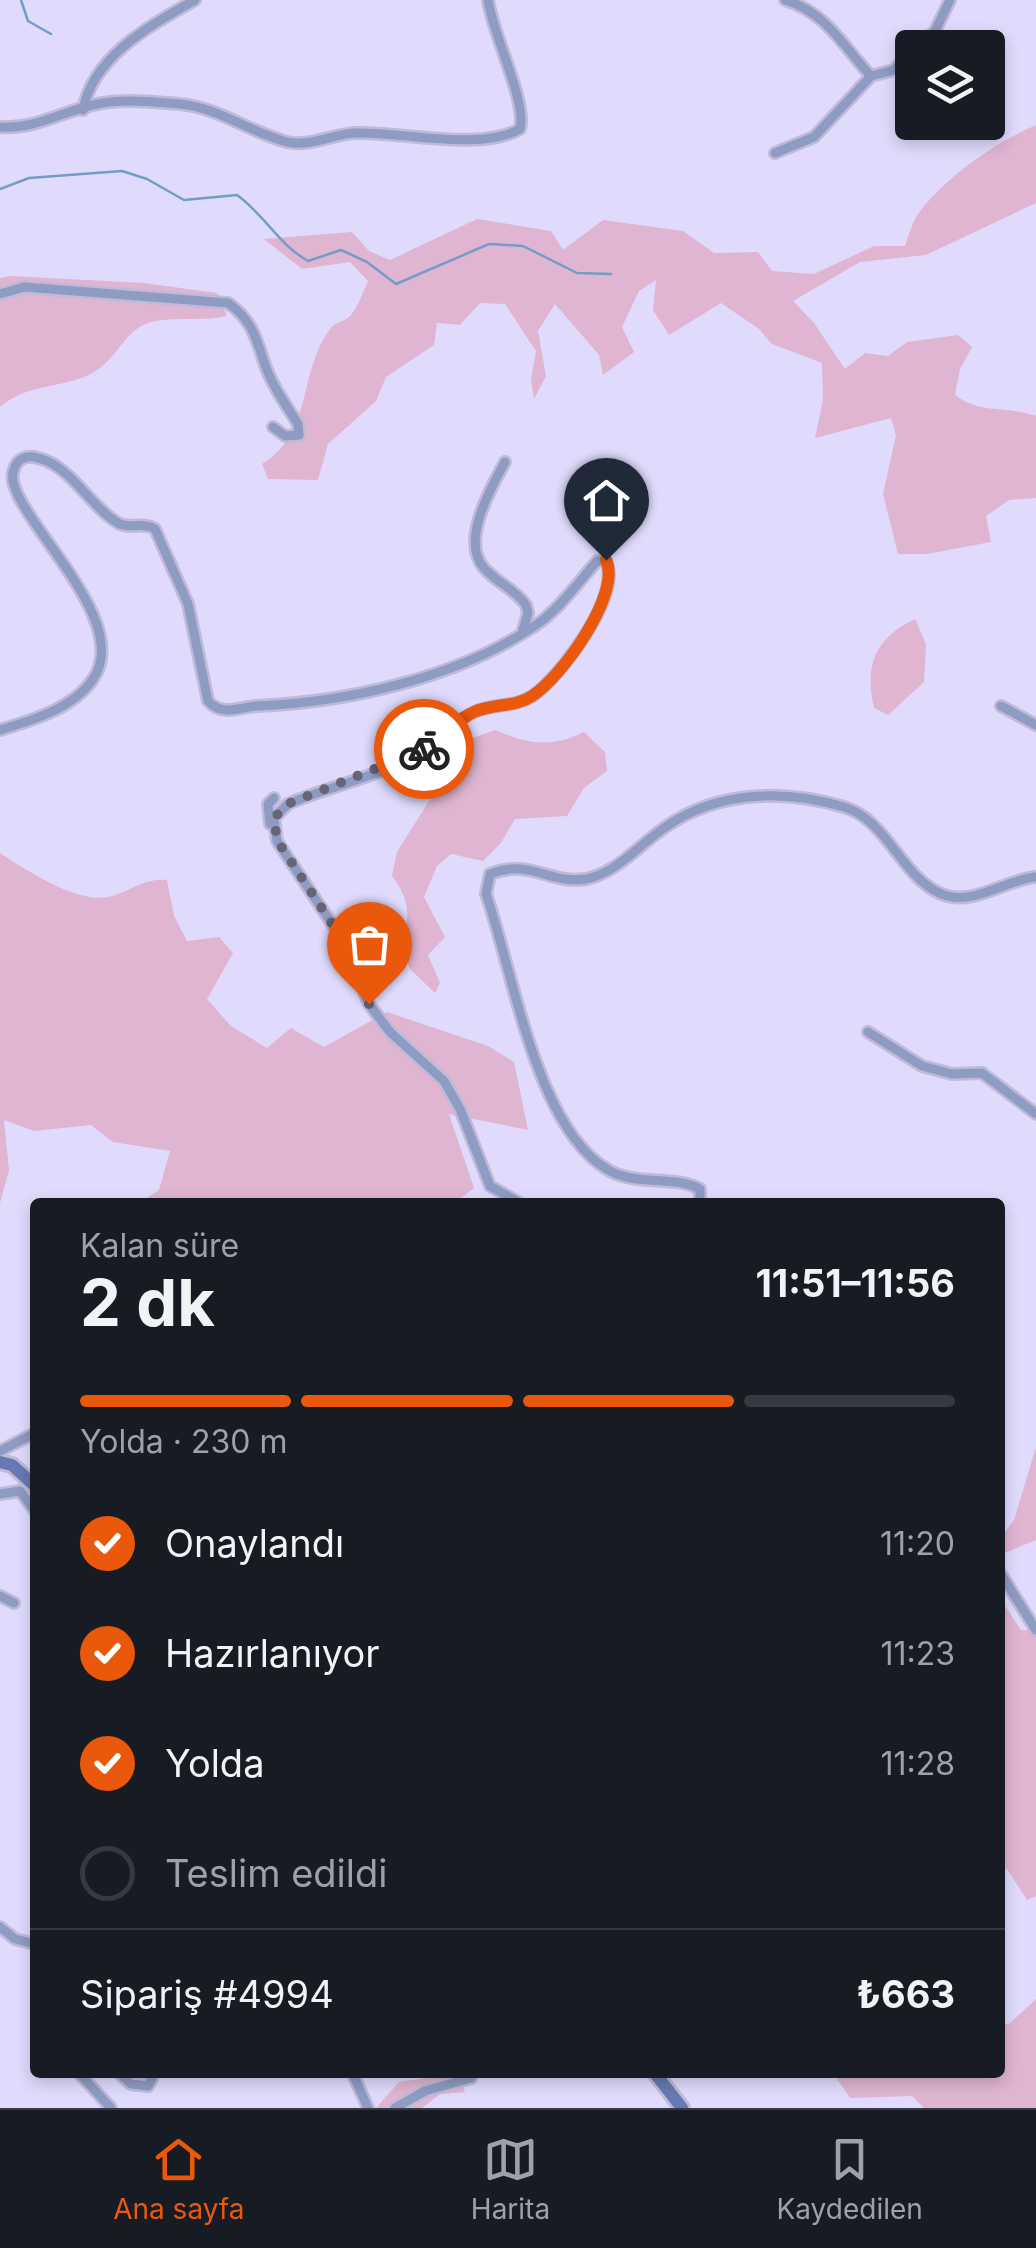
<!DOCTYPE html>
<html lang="tr">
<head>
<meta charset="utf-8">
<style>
	:root { --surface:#171b24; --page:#242831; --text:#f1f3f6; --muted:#9ea1a6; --line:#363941; --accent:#ea580c }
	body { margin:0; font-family:Inter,sans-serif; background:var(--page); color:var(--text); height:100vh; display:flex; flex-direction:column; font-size:38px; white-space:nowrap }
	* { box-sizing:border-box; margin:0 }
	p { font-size:32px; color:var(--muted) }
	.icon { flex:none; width:55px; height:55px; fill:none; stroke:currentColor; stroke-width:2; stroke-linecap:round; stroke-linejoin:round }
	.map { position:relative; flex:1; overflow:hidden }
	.panel { position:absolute; left:30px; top:1198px; width:975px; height:880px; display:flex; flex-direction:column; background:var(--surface); border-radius:10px; box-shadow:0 5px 15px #0003 }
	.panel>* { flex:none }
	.controls { position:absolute; left:895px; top:30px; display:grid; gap:20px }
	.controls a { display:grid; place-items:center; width:110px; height:110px; border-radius:10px; background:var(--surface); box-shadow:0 5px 15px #0003; font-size:50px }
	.pin { position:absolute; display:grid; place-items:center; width:85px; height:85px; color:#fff; margin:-102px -42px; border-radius:50% 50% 50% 0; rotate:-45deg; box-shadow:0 0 10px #0007 }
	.pin .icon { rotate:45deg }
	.courier { position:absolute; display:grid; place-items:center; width:100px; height:100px; margin:-50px; border:8px solid #ea580c; border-radius:50%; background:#fff; color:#222; box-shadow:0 2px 12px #0007 }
	.overview em { font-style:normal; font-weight:700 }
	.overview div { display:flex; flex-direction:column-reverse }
	.overview { display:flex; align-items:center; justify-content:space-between; height:170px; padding:0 50px }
	h1 { font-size:65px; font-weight:700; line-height:75px }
	.bar { display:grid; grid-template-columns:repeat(4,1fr); gap:15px 10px; align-content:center; height:120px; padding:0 50px }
	.bar i { height:12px; border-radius:8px; background:var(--line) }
	.bar .current { background:var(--accent) }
	.bar p { grid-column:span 4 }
	.line { display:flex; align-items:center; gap:25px; padding:0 50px; border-top:2px solid var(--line) }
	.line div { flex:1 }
	ol { padding:0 50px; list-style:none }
	li { display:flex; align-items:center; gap:30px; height:110px }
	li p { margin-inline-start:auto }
	li .icon { padding:10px; border-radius:50%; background:var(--accent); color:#fff; stroke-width:4 }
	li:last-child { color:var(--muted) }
	li i { width:55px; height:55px; border:5px solid var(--line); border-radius:50% }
	.tab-bar { display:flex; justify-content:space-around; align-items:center; height:140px; border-top:2px solid var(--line); background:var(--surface); font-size:28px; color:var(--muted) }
	.tab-bar a { display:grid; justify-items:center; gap:5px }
	.tab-bar .current { color:var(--accent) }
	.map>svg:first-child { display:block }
	.green { fill:#dfb5d2 }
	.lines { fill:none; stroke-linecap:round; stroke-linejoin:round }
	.stream { stroke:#739dc5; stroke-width:2.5 }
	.street-casing { stroke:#bfbad8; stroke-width:14 }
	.secondary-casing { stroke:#bfbad8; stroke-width:18 }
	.street { stroke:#8e9bc3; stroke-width:9 }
	.secondary { stroke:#6779b3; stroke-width:12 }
	.done { stroke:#676478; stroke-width:10; stroke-dasharray:0 18 }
	.route { stroke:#ea580c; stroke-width:12 }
</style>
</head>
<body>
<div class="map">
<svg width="1036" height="2108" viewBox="0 0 1036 2108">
	<rect width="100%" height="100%" fill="#e0dbfd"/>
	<g class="green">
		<path d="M 1036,125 L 1036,203 L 926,255 L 860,262 L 793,301 L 814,323 L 845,369 L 865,353 L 888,356 L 907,342 L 958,335 L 972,347 L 960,369 L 955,395 C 982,415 1005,405 1036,416 L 1036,498 L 1009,500 L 986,516 L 991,542 L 927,554 L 898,554 L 883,494 L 896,435 L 891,418 L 815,438 L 823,400 L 822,363 L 772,344 L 759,329 L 721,303 L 669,335 L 653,310 L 656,280 L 639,291 L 622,327 L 634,352 L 603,375 L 599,355 L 555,304 L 538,331 L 546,376 L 534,399 L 531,380 L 536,351 L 505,304 L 480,303 L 460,325 L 437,323 L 434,345 L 386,377 L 376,401 L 328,444 L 318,480 L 268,479 L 262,464 C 314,432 297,374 330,329 C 335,322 344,322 350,316 C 358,308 363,291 368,281 L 350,262 L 302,269 L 264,239 L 352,232 L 369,251 L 390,260 L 477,219 L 551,231 L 563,250 L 603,220 L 683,231 L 714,253 L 758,252 L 772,271 L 814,274 L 874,246 L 905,246 C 909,235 913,219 921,210 C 950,174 995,143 1036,125 Z"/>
		<path d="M 11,276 L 144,283 L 217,293 L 227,316 C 199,322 177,316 151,322 C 126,329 119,354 100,368 C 71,390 29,381 0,407 L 0,278 Z"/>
		<path d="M 915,619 L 926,644 L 924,682 L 888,715 L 874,708 C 864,665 875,638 915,619 Z"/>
		<path d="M 495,730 C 528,744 551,748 584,732 L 605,752 L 607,771 L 584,788 L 567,816 L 515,819 L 501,843 L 483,861 L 451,854 L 437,866 L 424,897 L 445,937 L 428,955 L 440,983 L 435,993 L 410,969 L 401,946 C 410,918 411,901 392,876 L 397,852 L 434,793 L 438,764 L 459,743 Z"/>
		<path d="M 0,853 C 26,870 76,903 108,897 C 131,892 142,878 167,880 L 174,916 L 187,941 L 219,937 L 233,953 L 207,999 L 231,1026 L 267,1048 L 291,1028 L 324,1047 L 387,1012 L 488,1046 L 514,1062 L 528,1130 L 449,1114 L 474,1188 L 456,1202 L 141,1202 L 159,1190 L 170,1151 L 113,1142 L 91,1125 L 34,1131 L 4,1120 L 9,1170 L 0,1203 Z"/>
		<path d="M 1036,1447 L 1036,1540 L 1000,1555 L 1000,1539 L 1014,1520 Z"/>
		<path d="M 1000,1598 L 1021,1630 L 1036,1630 L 1036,1896 L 1027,1900 L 1007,1869 L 1000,1872 Z"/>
		<path d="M 1036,1999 L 1036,2108 L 924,2108 L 912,2096 L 850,2098 L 833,2073 L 1000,2072 L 1000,2021 L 1008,2025 Z"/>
		<path d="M 460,2073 L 465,2092 L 440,2094 L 422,2108 L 376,2108 L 399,2082 Z"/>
	</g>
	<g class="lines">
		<g class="stream">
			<path d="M 21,0 L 28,21 L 51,34"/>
			<path d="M 0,189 L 29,178 L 122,171 L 147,179 L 184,200 L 237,195 C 265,215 278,244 308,261 L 341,250 L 367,262 L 396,284 L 489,244 L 523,246 L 577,273 L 611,274"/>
		</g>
		<g class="street-casing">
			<g id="street">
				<path d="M 785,0 C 827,13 842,45 871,76 L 894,70 L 912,52"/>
				<path d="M 917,48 L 935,31 L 950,0"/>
				<path d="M 83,110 C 93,56 151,25 195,0"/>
				<path d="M 0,127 C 37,130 68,108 103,103 C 126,99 156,102 180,104 C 220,108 249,132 287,142 C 309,147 331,135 354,133 C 400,131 480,152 520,129 C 527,101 493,36 488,0"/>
				<path d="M 775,153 L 814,137 L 871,76"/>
				<path d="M 0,294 L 24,287 L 228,303 C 251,319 256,337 264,362 C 271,384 286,405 298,424 L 299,435 L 285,436 L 273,427"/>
				<path d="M 505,462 C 491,488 460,541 484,568 C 497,583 515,589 526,605 L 528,613 L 523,630"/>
				<path d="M 1001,706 L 1036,725"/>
				<path d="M 0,730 C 32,720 73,709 93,679 C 131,625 32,535 15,488 C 9,474 15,454 34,457 C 70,463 89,506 118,523 C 130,530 142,521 155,529 L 188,604 L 208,701 C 222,717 240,707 257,706 C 348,702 456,678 533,627 C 557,612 578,583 597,561 L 606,561 C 622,594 565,669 539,691 C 519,709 496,702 474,712 C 455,721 442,738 425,749 C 384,776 332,785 288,804 L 274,818 L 277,841 L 344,942 L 369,1004 L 390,1032 L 444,1081 L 460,1109 L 490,1186 L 518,1202"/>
				<path d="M 270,824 L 268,804 L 274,798"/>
				<path d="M 868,1032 L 922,1066 L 952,1074 L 982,1073 L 1036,1114"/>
				<path d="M 700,1202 L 700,1189 C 674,1175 638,1186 610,1171 C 536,1131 513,970 486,894 L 490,874 C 530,858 550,885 586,879 C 613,874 635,850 656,834 C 710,791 779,788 844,807 C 889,820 903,883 947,896 C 976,904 1008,879 1036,877"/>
				<path d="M 0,1451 L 33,1434"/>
				<path d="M 0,1494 L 20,1491 L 35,1511"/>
				<path d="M 1001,1574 L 1036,1630"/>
				<path d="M 0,1596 L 14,1603"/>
				<path d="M 0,1927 L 15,1939 L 35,1944"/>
				<path d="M 78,2072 L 111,2108"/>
				<path d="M 118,2072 L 131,2084 L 148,2086 L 152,2079 L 146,2072"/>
				<path d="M 352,2072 L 368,2108"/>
				<path d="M 395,2108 L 425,2091 L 471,2078 L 474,2072"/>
			</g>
		</g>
		<g class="secondary-casing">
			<g id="secondary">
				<path d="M 0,1462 L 12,1465 L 35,1486"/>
				<path d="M 654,2072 L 682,2108"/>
			</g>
		</g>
		<use href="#street" class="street"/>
		<use href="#secondary" class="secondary"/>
	</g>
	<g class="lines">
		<path class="done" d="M 369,1004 L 344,942 L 277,840 L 274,818 L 288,804 L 424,749"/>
		<path class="route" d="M 424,749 C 440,736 455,721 474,712 C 494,703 514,708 532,696 C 562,677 622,593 606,560"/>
	</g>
</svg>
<div class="controls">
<a><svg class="icon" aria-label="layers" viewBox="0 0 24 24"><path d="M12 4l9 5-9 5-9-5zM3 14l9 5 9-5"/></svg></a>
</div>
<div class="pin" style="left:369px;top:1004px;background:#ea580c"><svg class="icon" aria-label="bag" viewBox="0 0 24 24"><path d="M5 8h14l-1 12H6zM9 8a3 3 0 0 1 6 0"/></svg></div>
<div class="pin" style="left:606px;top:560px;background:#1f2937"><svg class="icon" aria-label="home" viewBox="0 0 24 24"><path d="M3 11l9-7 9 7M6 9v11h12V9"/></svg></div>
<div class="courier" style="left:424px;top:749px"><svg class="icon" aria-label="bike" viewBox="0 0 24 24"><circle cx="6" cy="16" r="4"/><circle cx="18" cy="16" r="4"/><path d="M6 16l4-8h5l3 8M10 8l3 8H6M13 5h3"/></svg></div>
<section class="panel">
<div class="overview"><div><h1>2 dk</h1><p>Kalan süre</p></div><em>11:51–11:56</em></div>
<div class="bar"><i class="current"></i><i class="current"></i><i class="current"></i><i></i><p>Yolda · 230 m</p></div>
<ol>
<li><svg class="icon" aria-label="check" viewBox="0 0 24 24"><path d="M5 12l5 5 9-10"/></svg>Onaylandı<p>11:20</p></li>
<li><svg class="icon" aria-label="check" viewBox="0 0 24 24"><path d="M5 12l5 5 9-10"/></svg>Hazırlanıyor<p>11:23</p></li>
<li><svg class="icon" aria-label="check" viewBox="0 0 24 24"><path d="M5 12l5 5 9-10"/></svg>Yolda<p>11:28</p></li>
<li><i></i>Teslim edildi</li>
</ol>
<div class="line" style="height:130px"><div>Sipariş #4994</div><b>₺663</b></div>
</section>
</div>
<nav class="tab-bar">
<a class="current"><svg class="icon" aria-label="home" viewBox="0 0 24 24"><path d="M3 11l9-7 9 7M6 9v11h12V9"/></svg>Ana sayfa</a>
<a><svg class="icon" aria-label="map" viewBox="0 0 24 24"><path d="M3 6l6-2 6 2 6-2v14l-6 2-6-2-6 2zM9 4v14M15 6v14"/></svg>Harita</a>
<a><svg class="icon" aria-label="saved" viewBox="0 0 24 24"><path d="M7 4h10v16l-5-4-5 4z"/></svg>Kaydedilen</a>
</nav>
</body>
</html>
